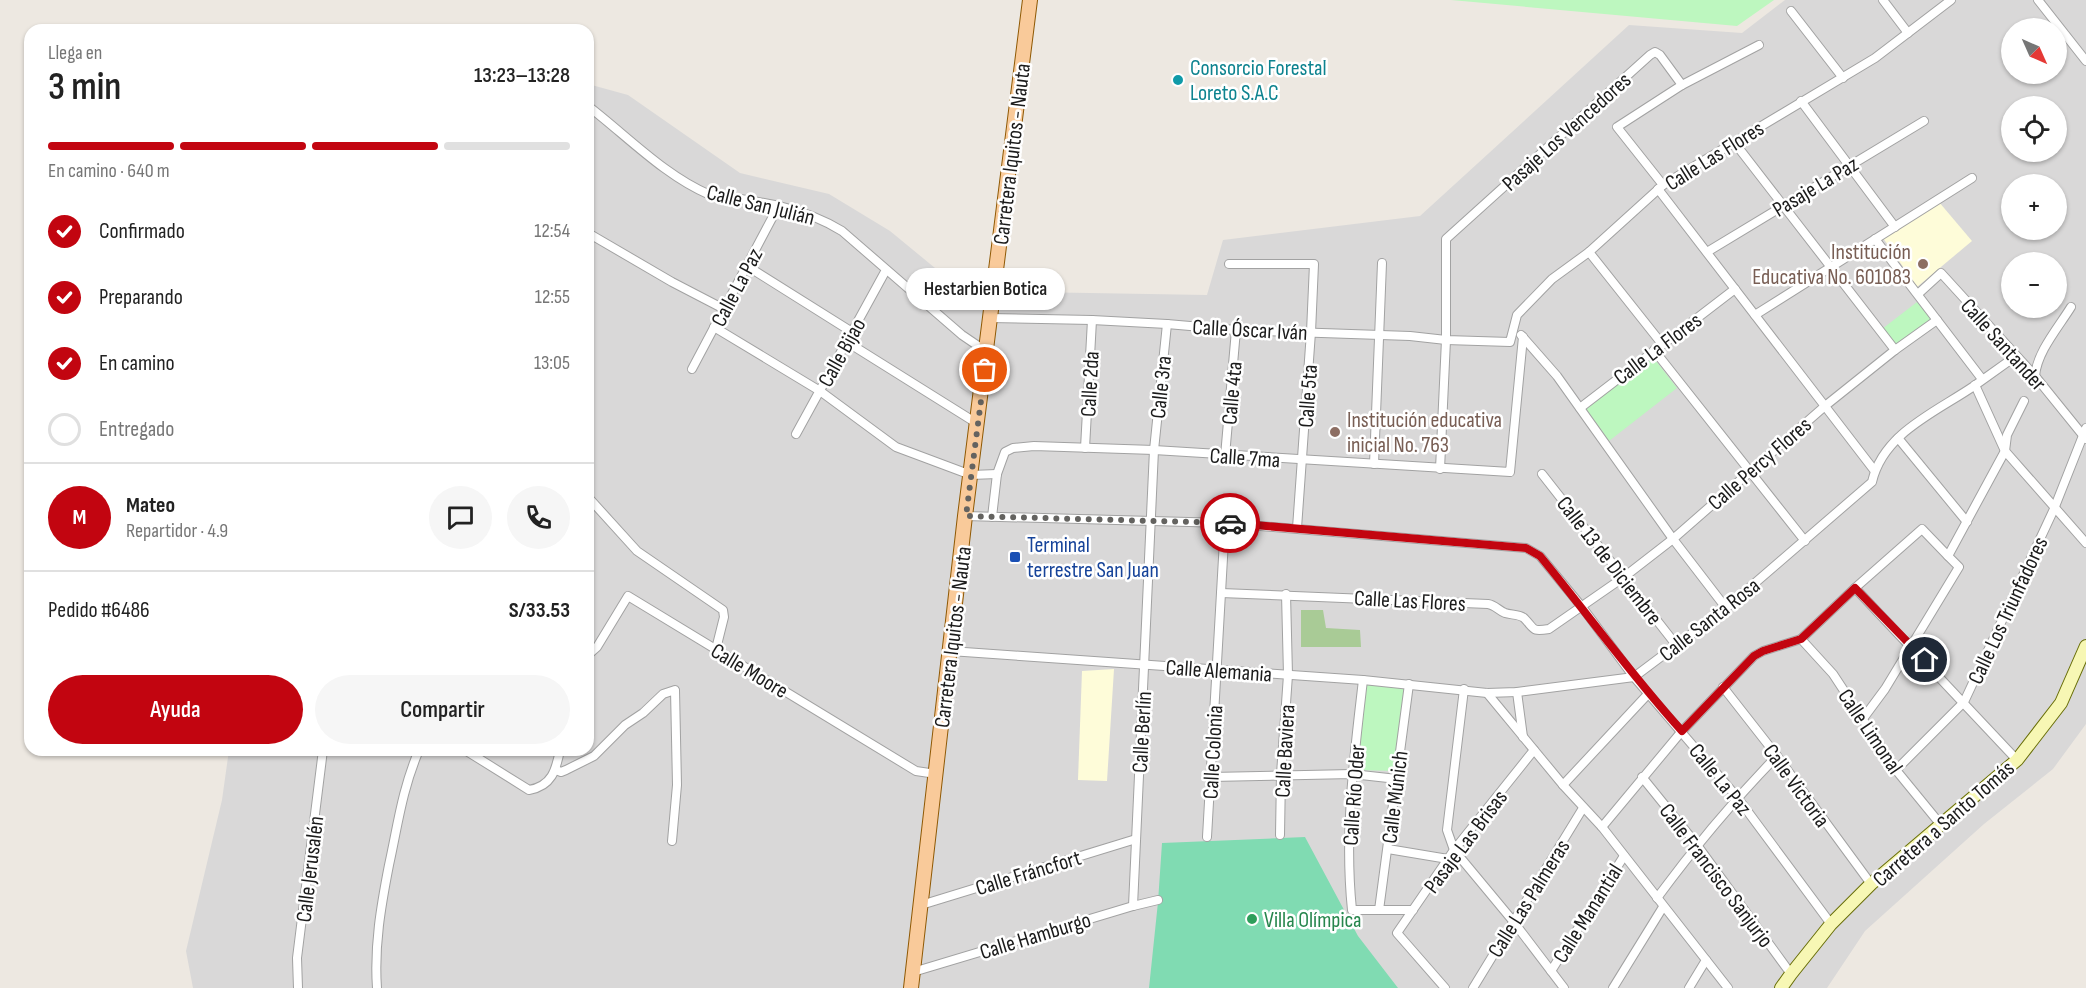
<!DOCTYPE html>
<html lang="es">
<head>
<meta charset="utf-8">
<style>
	:root { --surface:#fff; --page:#f6f6f6; --text:#222; --muted:#767676; --line:#e0e0e0; --accent:#c20510 }
	body { margin:0; font-family:"Sofia Sans Condensed",sans-serif; background:var(--page); color:var(--text); height:100vh; display:flex; flex-direction:column; font-size:22px; white-space:nowrap }
	* { box-sizing:border-box; margin:0 }
	p { font-size:20px; color:var(--muted) }
	.icon { flex:none; width:33px; height:33px; fill:none; stroke:currentColor; stroke-width:2; stroke-linecap:round; stroke-linejoin:round }
	.map { position:relative; flex:1; overflow:hidden }
	.drawer { position:absolute; left:24px; top:24px; width:570px; height:732px; display:flex; flex-direction:column; background:var(--surface); border-radius:18px; box-shadow:0 2px 4px #0004 }
	.drawer>* { flex:none }
	.needle { width:39px; rotate:135deg }
	.tools { position:absolute; left:2001px; top:18px; display:grid; gap:12px }
	.tools a { display:grid; place-items:center; width:66px; height:66px; border-radius:50%; background:var(--surface); box-shadow:0 2px 4px #0004; font-size:30px }
	.pin { position:absolute; display:grid; place-items:center; width:51px; height:51px; color:#fff; margin:-26px; border:3px solid #fff; border-radius:50%; box-shadow:0 2px 6px #0007 }
	.courier { position:absolute; display:grid; place-items:center; width:60px; height:60px; margin:-30px; border:4px solid #c20510; border-radius:50%; background:#fff; color:#222; box-shadow:0 2px 8px #0007 }
	.bubble { position:absolute; height:42px; border-radius:21px; background:var(--surface); box-shadow:0 2px 4px #0004; font-size:20px; font-weight:600; line-height:42px; text-align:center }
	.head em { font-style:normal; font-weight:600 }
	.head div { display:flex; flex-direction:column-reverse }
	.head { display:flex; align-items:center; justify-content:space-between; height:102px; padding:0 24px }
	h1 { font-size:39px; font-weight:600; line-height:45px }
	.bar { display:grid; grid-template-columns:repeat(4,1fr); gap:9px 6px; align-content:center; height:72px; padding:0 24px }
	.bar i { height:8px; border-radius:4px; background:var(--line) }
	.bar .current { background:var(--accent) }
	.bar p { grid-column:span 4 }
	.line { display:flex; align-items:center; gap:15px; padding:0 24px; border-top:2px solid var(--line) }
	.line div { flex:1 }
	.round { display:grid; place-items:center; flex:none; width:63px; height:63px; border-radius:32px; background:var(--page) }
	ol { padding:0 24px; list-style:none }
	li { display:flex; align-items:center; gap:18px; height:66px }
	li p { margin-inline-start:auto }
	li .icon { padding:6px; border-radius:50%; background:var(--accent); color:#fff; stroke-width:4 }
	li:last-child { color:var(--muted) }
	li i { width:33px; height:33px; border:3px solid var(--line); border-radius:50% }
	.button { display:flex; gap:12px; margin-top:auto; padding:12px 24px }
	.button a { flex:1; height:69px; border-radius:36px; background:var(--accent); color:#fff; font-size:24px; font-weight:600; line-height:69px; text-align:center }
	.button a+a { background:var(--page); color:var(--text) }
	.map>svg:first-child { display:block }
	.residential { fill:#d9d8d8; fill-rule:evenodd }
	.education { fill:#fefcd9 }
	.forest { fill:#a9cb96 }
	.park { fill:#bdf7bf }
	.pitch { fill:#80dbb2 }
	.lines { fill:none; stroke-linecap:round; stroke-linejoin:round }
	.street-casing { stroke:#a2a2a2; stroke-width:10 }
	.secondary-casing { stroke:#686e07; stroke-width:14 }
	.primary-casing { stroke:#8f5904; stroke-width:16 }
	.street { stroke:#fff; stroke-width:8 }
	.secondary { stroke:#f7f7b4; stroke-width:12 }
	.primary { stroke:#f9ca9a; stroke-width:14 }
	.done { stroke:#646360; stroke-width:6; stroke-dasharray:0 10.8 }
	.route { stroke:#c20510; stroke-width:8 }
	.culture-dot { fill:#0f9aa8; stroke:#fff; stroke-width:2 }
	.education-dot { fill:#8d6e63; stroke:#fff; stroke-width:2 }
	.transit-dot { fill:#1a4fb4; stroke:#fff; stroke-width:2 }
	.leisure-dot { fill:#2e9e5b; stroke:#fff; stroke-width:2 }
	.labels { text-anchor:middle; stroke-width:5; stroke-linejoin:round; paint-order:stroke }
	.culture-label { font-size:22px; fill:#0d838f; stroke:#fff; text-anchor:start }
	.street-label { font-size:22px; fill:#1b1b1b; stroke:#fff }
	.education-label { font-size:22px; fill:#785e54; stroke:#fff; text-anchor:end }
	.transit-label { font-size:22px; fill:#164399; stroke:#fff; text-anchor:start }
	.leisure-label { font-size:22px; fill:#27864d; stroke:#fff; text-anchor:start }
</style>
</head>
<body>
<div class="map">
<svg width="2086" height="988" viewBox="0 0 2086 988">
	<rect width="100%" height="100%" fill="#ede8e1"/>
	<path class="residential" d="M 1785,0 L 2086,0 L 2086,724 L 2053,769 L 1984,824 L 1865,931 L 1827,988 L 193,988 L 186,951 L 222,800 L 229,750 L 588,750 L 588,84 L 628,95 L 740,173 L 829,194 L 890,231 L 963,291 L 1207,295 L 1223,240 L 1420,216 L 1629,25 L 1742,33 ZM 2012,28 L 2056,28 L 2056,74 L 2012,74 ZM 2012,106 L 2056,106 L 2056,152 L 2012,152 ZM 2012,184 L 2056,184 L 2056,230 L 2012,230 ZM 2012,262 L 2056,262 L 2056,308 L 2012,308 Z"/>
	<g class="education">
		<path d="M 1939,202 L 1972,241 L 1917,287 L 1883,238 Z"/>
		<path d="M 1114,669 L 1107,781 L 1078,780 L 1082,671 Z"/>
	</g>
	<path class="forest" d="M 1301,610 L 1323,610 L 1326,628 L 1360,630 L 1361,647 L 1301,647 Z"/>
	<g class="park">
		<path d="M 1451,0 L 1774,0 L 1737,26 Z"/>
		<path d="M 1917,302 L 1932,320 L 1895,347 L 1882,329 Z"/>
		<path d="M 1653,357 L 1677,388 L 1609,441 L 1585,408 Z"/>
		<path d="M 1365,679 L 1408,683 L 1398,771 L 1353,770 Z"/>
	</g>
	<path class="pitch" d="M 1305,837 L 1358,936 L 1398,988 L 1149,988 L 1158,902 L 1162,843 Z"/>
	<g class="lines">
		<g class="street-casing">
			<g id="street">
				<path d="M 1883,0 L 1908,33"/>
				<path d="M 2038,0 L 2086,61"/>
				<path d="M 1791,11 L 1843,78"/>
				<path d="M 1801,101 L 1895,227"/>
				<path d="M 588,106 C 627,136 665,176 710,195 C 756,201 802,206 842,231 L 962,335 L 987,352"/>
				<path d="M 1734,142 L 1895,350"/>
				<path d="M 1663,185 L 1617,127 L 1682,85 L 1759,45"/>
				<path d="M 1658,189 L 1874,470"/>
				<path d="M 588,233 L 672,282 L 724,309"/>
				<path d="M 1875,239 L 1982,379"/>
				<path d="M 1589,252 L 1662,344"/>
				<path d="M 1707,252 L 1924,121"/>
				<path d="M 1229,264 L 1314,264 L 1311,332 L 1297,528"/>
				<path d="M 747,266 L 852,332"/>
				<path d="M 1918,294 L 1941,273 L 2035,376 L 2086,439"/>
				<path d="M 1755,315 L 1972,178"/>
				<path d="M 990,318 L 1092,320 L 1167,324 L 1236,330 L 1410,336 L 1446,340 L 1510,342 L 1517,315 L 1552,279 L 1589,252 L 1663,185 L 1875,58 L 1951,0"/>
				<path d="M 714,327 L 820,391 L 896,447 L 971,475 L 997,474"/>
				<path d="M 1521,335 L 1557,376 L 1673,539 L 1726,608"/>
				<path d="M 847,342 L 978,424"/>
				<path d="M 1654,350 L 1805,541"/>
				<path d="M 692,369 L 779,205"/>
				<path d="M 2035,376 C 2037,352 2058,328 2071,307"/>
				<path d="M 1975,385 L 2005,451 L 2086,543"/>
				<path d="M 1580,408 L 1735,289"/>
				<path d="M 796,434 L 886,270"/>
				<path d="M 1898,438 L 1967,522"/>
				<path d="M 1085,448 L 1092,320"/>
				<path d="M 1225,456 L 1236,330"/>
				<path d="M 1374,464 L 1382,263"/>
				<path d="M 1440,469 L 1446,340 L 1446,239 L 1650,55 L 1655,52 L 1660,55 L 1682,85"/>
				<path d="M 1542,474 L 1677,646"/>
				<path d="M 588,497 L 637,551 L 723,610 L 724,617 L 716,649"/>
				<path d="M 965,516 L 1225,523 L 1526,548 L 1540,556 L 1582,607 L 1634,677 L 1737,797 L 1831,924"/>
				<path d="M 992,517 L 997,474 L 1005,452 L 1013,448 L 1034,446 L 1154,450 L 1510,472 L 1523,337"/>
				<path d="M 1855,588 L 1922,529 L 1948,556"/>
				<path d="M 1221,593 L 1488,604 C 1495,605 1498,610 1505,613 C 1511,615 1519,614 1524,618 C 1535,629 1531,632 1549,629 L 1624,577 L 1673,539 L 1825,406 L 1895,350 L 1937,320"/>
				<path d="M 1801,639 L 1833,674 L 1896,770 L 1941,825"/>
				<path d="M 950,651 L 1363,680 L 1487,693 L 1517,692 L 1634,677 L 1726,608 L 1872,482 C 1883,433 1936,412 1974,386 C 1988,376 2002,366 2016,356"/>
				<path d="M 588,655 L 597,647 L 628,596 L 916,771 L 936,774"/>
				<path d="M 1363,680 C 1354,757 1344,833 1352,910 L 1413,910"/>
				<path d="M 1723,687 L 1777,756 L 1871,884"/>
				<path d="M 1464,689 L 1447,830 L 1454,850 L 1513,921 L 1564,988"/>
				<path d="M 1517,692 L 1523,737"/>
				<path d="M 1487,693 L 1563,785 L 1602,827 L 1728,988"/>
				<path d="M 1862,720 L 1885,689 L 1959,567 L 1948,556 L 2005,451 L 2007,435 L 2024,401"/>
				<path d="M 465,750 L 529,790 C 552,786 556,770 560,750"/>
				<path d="M 556,770 L 561,772 L 566,770 L 594,756 L 625,725 L 643,713 L 663,694 L 675,690 L 677,785 L 672,841"/>
				<path d="M 1896,770 L 1964,702 L 2054,509 L 2086,428"/>
				<path d="M 1211,777 L 1352,774 L 1397,779"/>
				<path d="M 1642,777 L 1697,845 L 1791,974"/>
				<path d="M 1563,785 L 1648,694"/>
				<path d="M 1602,827 L 1682,731 L 1754,656 L 1763,651 L 1801,639 L 1855,588 L 2017,760"/>
				<path d="M 1280,835 L 1281,774 L 1288,675 L 1286,594"/>
				<path d="M 1207,837 L 1225,523"/>
				<path d="M 1388,849 L 1448,859"/>
				<path d="M 1657,898 C 1694,848 1733,801 1777,756"/>
				<path d="M 921,905 L 1136,839"/>
				<path d="M 1133,906 L 1154,450 L 1167,324"/>
				<path d="M 1379,910 L 1409,684"/>
				<path d="M 1551,971 L 1624,856"/>
				<path d="M 913,972 L 1133,906 L 1158,900"/>
				<path d="M 298,988 L 297,958 L 323,750"/>
				<path d="M 377,988 C 374,946 381,906 389,865 C 398,824 402,790 419,750"/>
				<path d="M 1445,988 L 1397,933 L 1454,850 L 1534,750"/>
				<path d="M 1473,988 L 1583,808"/>
				<path d="M 1613,988 L 1663,907"/>
				<path d="M 1689,988 L 1706,960"/>
			</g>
		</g>
		<g class="secondary-casing">
			<path id="secondary" d="M 1781,988 L 1791,974 L 1831,924 L 1871,884 L 2017,760 L 2061,703 L 2086,646"/>
		</g>
		<g class="primary-casing">
			<path id="primary" d="M 911,988 L 965,516 L 1030,0"/>
		</g>
		<use href="#street" class="street"/>
		<use href="#secondary" class="secondary"/>
		<use href="#primary" class="primary"/>
	</g>
	<g class="lines">
		<path class="done" d="M 985,370 L 966,516 L 1230,523"/>
		<path class="route" d="M 1230,523 L 1526,548 L 1540,556 C 1588,614 1631,675 1682,731 L 1754,656 L 1763,651 L 1801,639 L 1855,588 L 1925,660"/>
	</g>
	<circle class="culture-dot" cx="1178" cy="80" r="6"/>
	<g class="education-dot">
		<circle cx="1923" cy="264" r="6"/>
		<circle cx="1335" cy="432" r="6"/>
	</g>
	<rect class="transit-dot" x="1009" y="551" width="12" height="12" rx="3"/>
	<circle class="leisure-dot" cx="1252" cy="919" r="6"/>
	<g class="labels">
		<g class="culture-label">
			<text x="1190" y="75">Consorcio Forestal<tspan x="1190" dy="25">Loreto S.A.C</tspan></text>
		</g>
		<g class="street-label">
			<text transform="translate(1566 131) rotate(-42)" y="8">Pasaje Los Vencedores</text>
			<text transform="translate(1011 154) rotate(-83)" y="8">Carretera Iquitos - Nauta</text>
			<text transform="translate(1714 155) rotate(-32)" y="8">Calle Las Flores</text>
			<text transform="translate(1815 186) rotate(-31)" y="8">Pasaje La Paz</text>
			<text transform="translate(761 204) rotate(14)" y="8">Calle San Julián</text>
			<text transform="translate(736 287) rotate(-62)" y="8">Calle La Paz</text>
			<text transform="translate(1250 329) rotate(3)" y="8">Calle Óscar Iván</text>
			<text transform="translate(2004 344) rotate(48)" y="8">Calle Santander</text>
			<text transform="translate(1657 348) rotate(-37)" y="8">Calle La Flores</text>
			<text transform="translate(841 352) rotate(-61)" y="8">Calle Bijao</text>
			<text transform="translate(1089 384) rotate(-87)" y="8">Calle 2da</text>
			<text transform="translate(1160 387) rotate(-84)" y="8">Calle 3ra</text>
			<text transform="translate(1231 393) rotate(-85)" y="8">Calle 4ta</text>
			<text transform="translate(1307 396) rotate(-86)" y="8">Calle 5ta</text>
			<text transform="translate(1245 457) rotate(4)" y="8">Calle 7ma</text>
			<text transform="translate(1759 463) rotate(-41)" y="8">Calle Percy Flores</text>
			<text transform="translate(1610 560) rotate(52)" y="8">Calle 13 de Diciembre</text>
			<text transform="translate(1410 600) rotate(3)" y="8">Calle Las Flores</text>
			<text transform="translate(2007 610) rotate(-65)" y="8">Calle Los Triunfadores</text>
			<text transform="translate(1709 619) rotate(-38)" y="8">Calle Santa Rosa</text>
			<text transform="translate(952 637) rotate(-83)" y="8">Carretera Iquitos - Nauta</text>
			<text transform="translate(750 670) rotate(31)" y="8">Calle Moore</text>
			<text transform="translate(1219 670) rotate(4)" y="8">Calle Alemania</text>
			<text transform="translate(1871 731) rotate(56)" y="8">Calle Limonal</text>
			<text transform="translate(1141 732) rotate(-87)" y="8">Calle Berlín</text>
			<text transform="translate(1284 751) rotate(-87)" y="8">Calle Baviera</text>
			<text transform="translate(1212 752) rotate(-87)" y="8">Calle Colonia</text>
			<text transform="translate(1721 779) rotate(51)" y="8">Calle La Paz</text>
			<text transform="translate(1797 785) rotate(54)" y="8">Calle Victoria</text>
			<text transform="translate(1353 795) rotate(-86)" y="8">Calle Río Oder</text>
			<text transform="translate(1394 797) rotate(-83)" y="8">Calle Múnich</text>
			<text transform="translate(1943 823) rotate(-41)" y="8">Carretera a Santo Tomás</text>
			<text transform="translate(1465 841) rotate(-53)" y="8">Pasaje Las Brisas</text>
			<text transform="translate(309 869) rotate(-83)" y="8">Calle Jerusalén</text>
			<text transform="translate(1028 872) rotate(-17)" y="8">Calle Fráncfort</text>
			<text transform="translate(1717 875) rotate(53)" y="8">Calle Francisco Sanjurjo</text>
			<text transform="translate(1528 898) rotate(-58)" y="8">Calle Las Palmeras</text>
			<text transform="translate(1587 913) rotate(-58)" y="8">Calle Manantial</text>
			<text transform="translate(1035 935) rotate(-17)" y="8">Calle Hamburgo</text>
		</g>
		<g class="education-label">
			<text x="1911" y="259">Institución<tspan x="1911" dy="25">Educativa No. 601083</tspan></text>
			<text x="1347" y="427" text-anchor="start">Institución educativa<tspan x="1347" dy="25">inicial No. 763</tspan></text>
		</g>
		<g class="transit-label">
			<text x="1027" y="552">Terminal<tspan x="1027" dy="25">terrestre San Juan</tspan></text>
		</g>
		<g class="leisure-label">
			<text x="1264" y="927">Villa Olímpica</text>
		</g>
	</g>
</svg>
<div class="tools">
<a><svg class="needle" viewBox="-14 -14 28 28"><path d="M0-13l5 13h-10z" fill="#e53935"/><path d="M0 13l5-13h-10z" fill="#767676"/></svg></a>
<a><svg class="icon" aria-label="locate" viewBox="0 0 24 24"><circle cx="12" cy="12" r="6"/><path d="M12 2v4M12 18v4M2 12h4M18 12h4"/></svg></a>
<a>+</a>
<a>−</a>
</div>
<div class="pin" style="left:985px;top:370px;background:#ea580c"><svg class="icon" aria-label="bag" viewBox="0 0 24 24"><path d="M5 8h14l-1 12H6zM9 8a3 3 0 0 1 6 0"/></svg></div>
<div class="pin" style="left:1925px;top:660px;background:#1f2937"><svg class="icon" aria-label="home" viewBox="0 0 24 24"><path d="M3 11l9-7 9 7M6 9v11h12V9"/></svg></div>
<div class="courier" style="left:1230px;top:523px"><svg class="icon" aria-label="car" viewBox="0 0 24 24"><path d="M5 17H2v-5l4-1 3-4h7l3 4 3 1v5h-3M9 17h6M6 11h13"/><circle cx="7" cy="17" r="2"/><circle cx="17" cy="17" r="2"/></svg></div>
<div class="bubble" style="left:906px;top:268px;width:159px">Hestarbien Botica</div>
<section class="drawer">
<div class="head"><div><h1>3 min</h1><p>Llega en</p></div><em>13:23–13:28</em></div>
<div class="bar"><i class="current"></i><i class="current"></i><i class="current"></i><i></i><p>En camino · 640 m</p></div>
<ol>
<li><svg class="icon" aria-label="check" viewBox="0 0 24 24"><path d="M5 12l5 5 9-10"/></svg>Confirmado<p>12:54</p></li>
<li><svg class="icon" aria-label="check" viewBox="0 0 24 24"><path d="M5 12l5 5 9-10"/></svg>Preparando<p>12:55</p></li>
<li><svg class="icon" aria-label="check" viewBox="0 0 24 24"><path d="M5 12l5 5 9-10"/></svg>En camino<p>13:05</p></li>
<li><i></i>Entregado</li>
</ol>
<div class="line" style="height:108px"><b class="round" style="background:var(--accent);color:#fff">M</b><div><b>Mateo</b><p>Repartidor · 4.9</p></div><a class="round"><svg class="icon" aria-label="chat" viewBox="0 0 24 24"><path d="M4 5h16v11H9l-5 4z"/></svg></a><a class="round"><svg class="icon" aria-label="phone" viewBox="0 0 24 24"><path d="M5 4h4l2 5-3 2q2 4 5 5l2-3 5 2v4C11 20 4 13 5 4z"/></svg></a></div>
<div class="line" style="height:78px"><div>Pedido #6486</div><b>S/33.53</b></div>
<div class="button"><a>Ayuda</a><a>Compartir</a></div>
</section>
</div>
</body>
</html>
